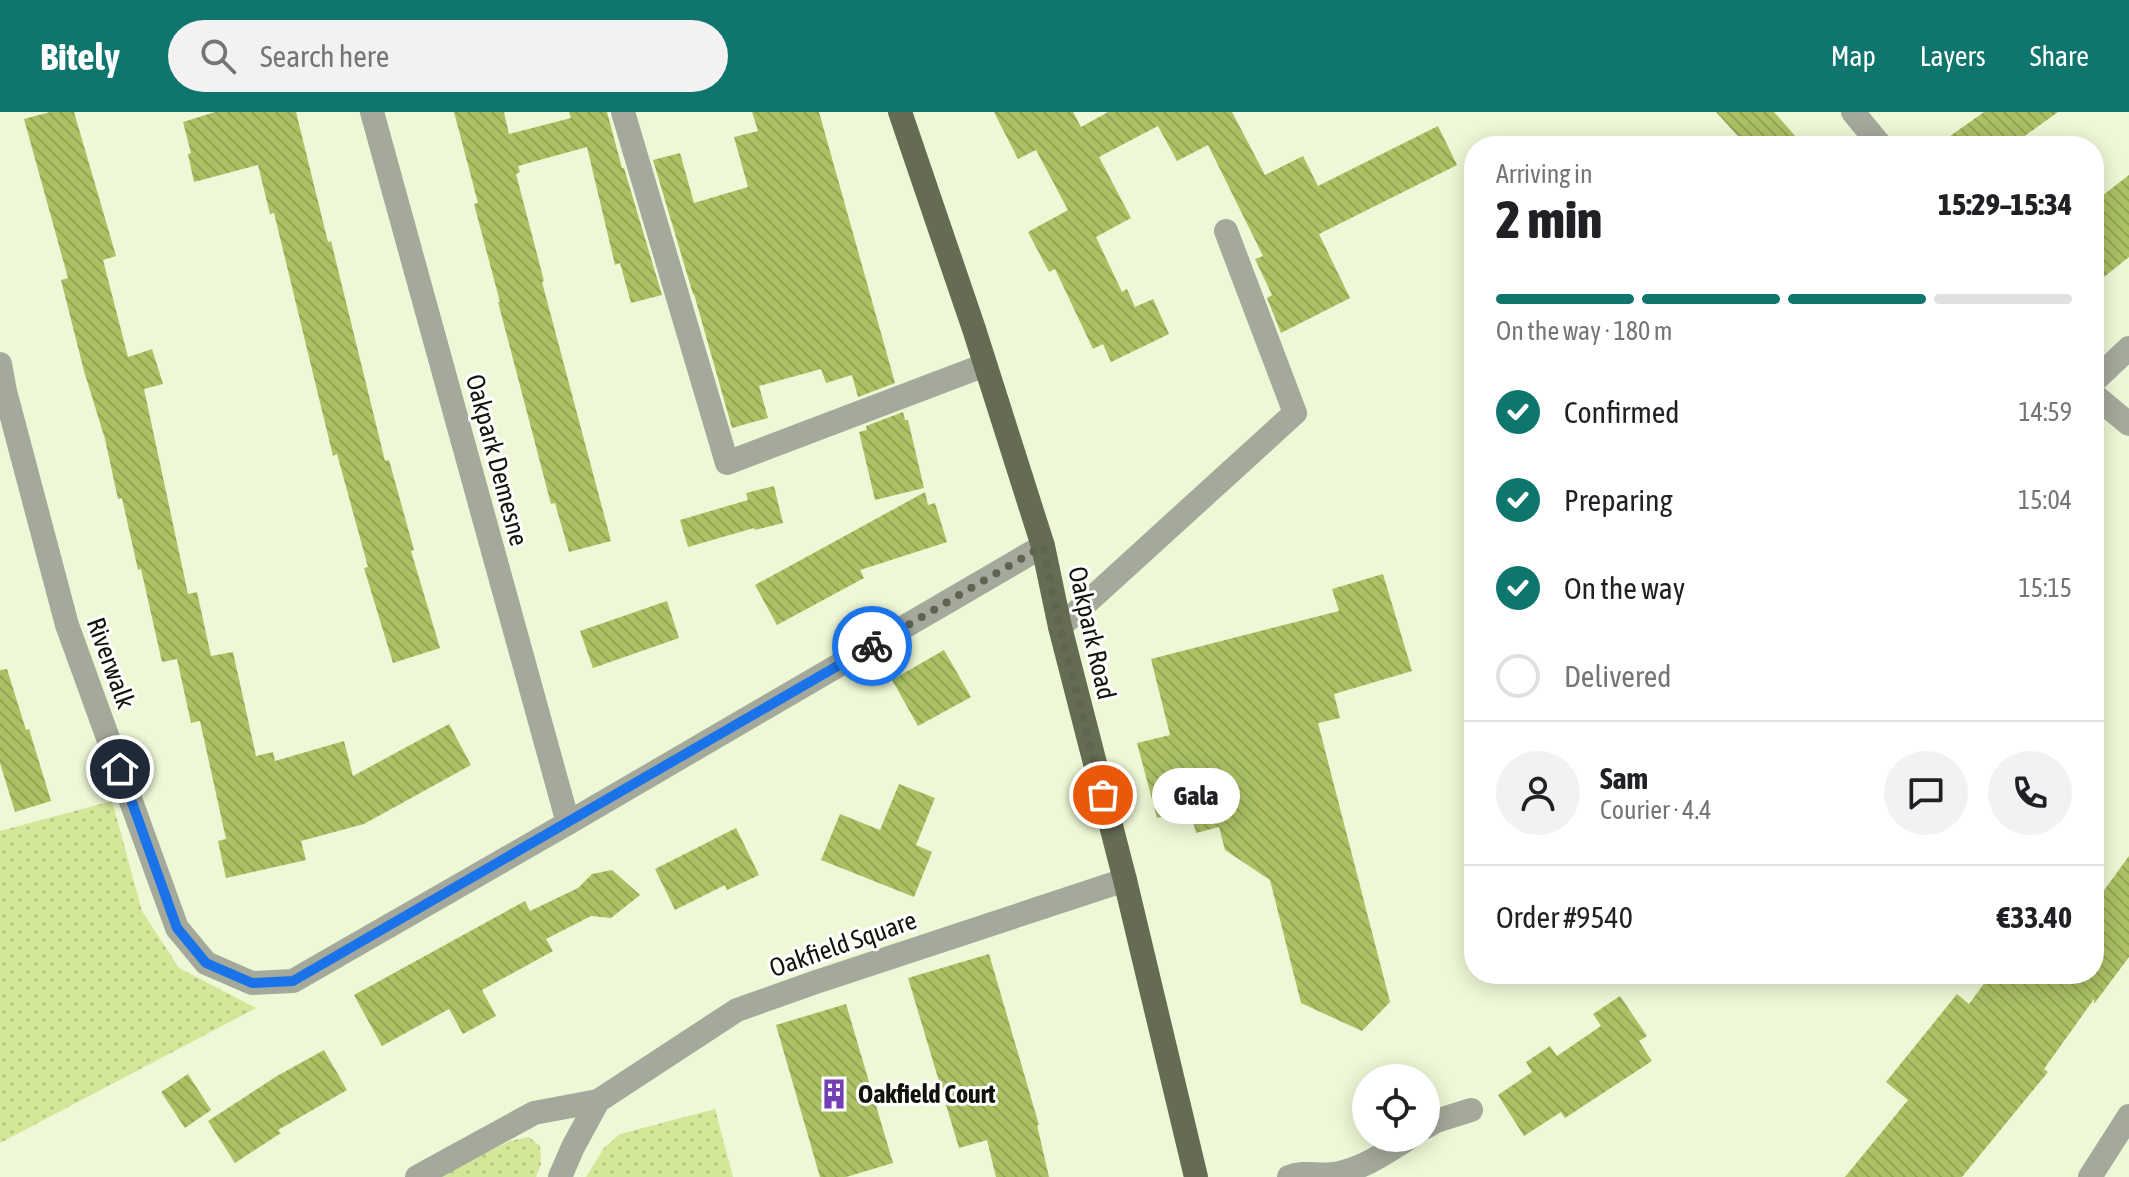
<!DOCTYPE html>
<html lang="en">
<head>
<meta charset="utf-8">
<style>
	:root { --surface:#fff; --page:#f2f2f2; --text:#202124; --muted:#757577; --line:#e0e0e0; --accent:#0f766e }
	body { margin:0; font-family:"Asap Condensed",sans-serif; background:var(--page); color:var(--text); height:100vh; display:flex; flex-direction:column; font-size:30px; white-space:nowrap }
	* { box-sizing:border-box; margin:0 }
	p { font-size:26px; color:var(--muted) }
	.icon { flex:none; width:44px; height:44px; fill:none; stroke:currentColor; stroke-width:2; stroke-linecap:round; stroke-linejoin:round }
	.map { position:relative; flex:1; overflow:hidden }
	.details { position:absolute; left:1464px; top:24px; width:640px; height:848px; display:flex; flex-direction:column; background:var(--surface); border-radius:32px; box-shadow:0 4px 20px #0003 }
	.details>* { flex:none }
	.buttons { position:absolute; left:1352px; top:952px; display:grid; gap:16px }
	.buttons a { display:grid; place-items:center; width:88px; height:88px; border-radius:50%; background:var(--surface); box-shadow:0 4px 20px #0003; font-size:40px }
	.pin { position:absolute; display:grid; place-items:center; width:68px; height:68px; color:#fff; margin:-34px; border:4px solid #fff; border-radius:50%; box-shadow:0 2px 8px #0007 }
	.courier { position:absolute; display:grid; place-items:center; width:80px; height:80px; margin:-40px; border:6px solid #1a73e8; border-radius:50%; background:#fff; color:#222; box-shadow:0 2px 10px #0007 }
	.bubble { position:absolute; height:56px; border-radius:28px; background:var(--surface); box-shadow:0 4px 20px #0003; font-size:26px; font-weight:800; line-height:56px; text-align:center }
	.head em { font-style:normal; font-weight:800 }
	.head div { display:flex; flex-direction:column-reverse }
	.head { display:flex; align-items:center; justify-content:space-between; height:136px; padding:0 32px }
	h1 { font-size:52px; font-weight:800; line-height:60px }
	.bar { display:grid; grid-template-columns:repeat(4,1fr); gap:12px 8px; align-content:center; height:96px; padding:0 32px }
	.bar i { height:10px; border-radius:6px; background:var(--line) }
	.bar .active { background:var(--accent) }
	.bar p { grid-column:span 4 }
	.line { display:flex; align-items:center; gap:20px; padding:0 32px; border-top:2px solid var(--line) }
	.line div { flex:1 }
	.round { display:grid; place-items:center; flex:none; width:84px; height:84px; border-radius:42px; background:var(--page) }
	ol { padding:0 32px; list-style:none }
	li { display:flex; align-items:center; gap:24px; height:88px }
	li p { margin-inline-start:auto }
	li .icon { padding:8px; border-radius:50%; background:var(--accent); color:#fff; stroke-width:4 }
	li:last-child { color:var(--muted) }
	li i { width:44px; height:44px; border:4px solid var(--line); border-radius:50% }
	header { display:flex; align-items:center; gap:48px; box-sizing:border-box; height:112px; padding:0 40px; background:var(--accent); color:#fff }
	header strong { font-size:38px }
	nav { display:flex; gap:44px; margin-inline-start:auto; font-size:28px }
	.search { width:560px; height:72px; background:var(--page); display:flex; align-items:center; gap:20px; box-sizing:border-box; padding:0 28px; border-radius:44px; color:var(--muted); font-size:30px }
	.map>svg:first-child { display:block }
	.green { fill:url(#green-dots) }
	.building { fill:url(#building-back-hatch) }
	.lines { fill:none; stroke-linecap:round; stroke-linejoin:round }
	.minor { stroke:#a5a99b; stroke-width:24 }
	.major { stroke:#656c53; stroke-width:24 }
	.done { stroke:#5e6450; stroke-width:8; stroke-dasharray:0 14.4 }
	.route { stroke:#1a73e8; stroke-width:10 }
	.labels { text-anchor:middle; stroke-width:6; stroke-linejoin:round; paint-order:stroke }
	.street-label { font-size:26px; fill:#111408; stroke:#fff }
	.poi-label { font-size:26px; font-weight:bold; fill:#111408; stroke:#fff; text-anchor:start }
</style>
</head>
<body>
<header>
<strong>Bitely</strong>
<div class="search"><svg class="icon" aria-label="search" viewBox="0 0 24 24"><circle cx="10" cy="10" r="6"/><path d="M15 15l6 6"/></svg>Search here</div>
<nav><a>Map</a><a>Layers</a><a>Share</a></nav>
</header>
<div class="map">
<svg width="2129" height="1065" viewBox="0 0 2129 1065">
	<defs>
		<pattern id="green-dots" width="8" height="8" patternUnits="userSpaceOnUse" patternTransform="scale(2)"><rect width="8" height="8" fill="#d3e799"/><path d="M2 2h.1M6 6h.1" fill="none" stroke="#b4c582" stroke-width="1.8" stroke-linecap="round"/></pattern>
		<pattern id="building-back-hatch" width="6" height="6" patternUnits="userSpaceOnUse" patternTransform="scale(2)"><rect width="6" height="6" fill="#abc164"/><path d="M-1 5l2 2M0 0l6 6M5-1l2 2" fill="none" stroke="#92a555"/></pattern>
	</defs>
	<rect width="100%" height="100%" fill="#eef8d6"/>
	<g class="green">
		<path d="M 112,689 L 142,799 L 179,856 L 256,896 L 0,1031 L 0,719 Z"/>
		<path d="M 715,997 L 733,1065 L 586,1065 L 604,1036 L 620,1022 Z"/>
		<path d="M 529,1025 L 540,1034 L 541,1052 L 536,1065 L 436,1065 L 510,1029 Z"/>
	</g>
	<g class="building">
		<path d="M 50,0 L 74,0 L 116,144 L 103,148 L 128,245 L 152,237 L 163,272 L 144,277 L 188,482 L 197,480 L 211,544 L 233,540 L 256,644 L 273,640 L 275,649 L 344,629 L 353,664 L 449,612 L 471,653 L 364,712 L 301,729 L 306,748 L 226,766 L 218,729 L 226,727 L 200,609 L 191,611 L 177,547 L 162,550 L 141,457 L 138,458 L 122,386 L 118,387 L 105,327 L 84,259 L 61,168 L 68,166 L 24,7 Z"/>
		<path d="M 215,0 L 296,0 L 328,130 L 331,129 L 385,349 L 389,348 L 414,438 L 411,439 L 440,536 L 393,551 L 364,456 L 368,455 L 337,342 L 333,344 L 274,101 L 270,102 L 258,53 L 194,70 L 188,42 L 191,41 L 183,10 Z"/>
		<path d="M 454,0 L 504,0 L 509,22 L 571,6 L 569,0 L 607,0 L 622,56 L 624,56 L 662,183 L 631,191 L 620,151 L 615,153 L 587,35 L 518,54 L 520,60 L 516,62 L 544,169 L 542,170 L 611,429 L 569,440 L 555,391 L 551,392 L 498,190 L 500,190 L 474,92 L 478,91 Z"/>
		<path d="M 752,0 L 819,0 L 895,271 L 858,285 L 852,263 L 826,271 L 821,257 L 759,274 L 768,306 L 732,316 L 694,182 L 693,182 L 653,48 L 680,41 L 694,91 L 748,75 L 734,25 L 758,19 Z"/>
		<path d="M 994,0 L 1073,0 L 1081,15 L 1108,0 L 1232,0 L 1265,63 L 1303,44 L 1318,74 L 1438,14 L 1457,53 L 1319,122 L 1350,186 L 1281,221 L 1267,186 L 1272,183 L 1255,147 L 1263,144 L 1208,33 L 1177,49 L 1158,14 L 1099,45 L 1131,106 L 1096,125 L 1122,180 L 1127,177 L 1135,195 L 1153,187 L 1169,222 L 1111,250 L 1103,232 L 1093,237 L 1055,157 L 1049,160 L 1028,120 L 1068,98 L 1036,38 L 1018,47 Z"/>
		<path d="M 1716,0 L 1774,0 L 1804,34 L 1747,34 Z"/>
		<path d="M 1984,0 L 2058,0 L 2011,34 L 1936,34 Z"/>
		<path d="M 2129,63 L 2129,145 L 2094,173 L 2094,90 Z"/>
		<path d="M 903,300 L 905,308 L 908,308 L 924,376 L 875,388 L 859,320 L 867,318 L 866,314 Z"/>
		<path d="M 774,374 L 783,411 L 755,418 L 754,416 L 688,435 L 680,408 L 748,388 L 746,381 Z"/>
		<path d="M 925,380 L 928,393 L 935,391 L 947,430 L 860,458 L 864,466 L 777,513 L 755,473 Z"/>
		<path d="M 1383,462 L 1412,559 L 1334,582 L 1340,606 L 1318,611 L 1390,890 L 1362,919 L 1301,891 L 1270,768 L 1225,738 L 1219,715 L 1196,721 L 1190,697 L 1157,706 L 1137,631 L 1170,623 L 1151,547 L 1339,499 L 1332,477 Z"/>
		<path d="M 667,489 L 679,526 L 593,556 L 580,519 Z"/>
		<path d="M 944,538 L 971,585 L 918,614 L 892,568 Z"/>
		<path d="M 7,557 L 26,618 L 29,617 L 51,689 L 15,700 L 0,651 L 0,558 Z"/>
		<path d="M 899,672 L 935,686 L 916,733 L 932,740 L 914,785 L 821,748 L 840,702 L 880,718 Z"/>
		<path d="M 736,716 L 759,763 L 727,778 L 725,773 L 675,798 L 655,757 Z"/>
		<path d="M 2129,744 L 2129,845 L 2094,892 L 2094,887 L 2044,957 L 2048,960 L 1962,1065 L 1845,1065 L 1908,988 L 1886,970 L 1957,882 L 1969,892 L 1991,862 L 2094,862 L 2094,792 Z"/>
		<path d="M 612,758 L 640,783 L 611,806 L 591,804 L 546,827 L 553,839 L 482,878 L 496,904 L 463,922 L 449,897 L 382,934 L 354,883 L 525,789 L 530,799 L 578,776 L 592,762 Z"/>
		<path d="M 989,842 L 1039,1013 L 1037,1013 L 1049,1065 L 996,1065 L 987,1028 L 959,1036 L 908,866 Z"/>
		<path d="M 1620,884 L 1647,924 L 1639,929 L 1652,949 L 1565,1006 L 1561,1000 L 1524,1024 L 1498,983 L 1532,960 L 1526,950 L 1550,934 L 1557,944 L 1601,914 L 1593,902 Z"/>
		<path d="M 846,892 L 893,1051 L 846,1065 L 820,1065 L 776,913 Z"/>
		<path d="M 324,938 L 347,978 L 278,1018 L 281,1021 L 235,1051 L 208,1009 L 277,964 Z"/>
		<path d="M 188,962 L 211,998 L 185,1016 L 161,980 Z"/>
	</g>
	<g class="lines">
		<g class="minor">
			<path d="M 372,0 L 568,711"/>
			<path d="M 623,0 L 727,351 L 985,253"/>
			<path d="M 1853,0 L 1881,34"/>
			<path d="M 0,252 L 5,279 L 67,513 L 177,816 L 206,851 L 252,871 L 293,869 L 568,711 L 1043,434"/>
			<path d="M 2094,269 L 2129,236"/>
			<path d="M 2094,283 L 2129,312"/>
			<path d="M 1060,515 L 1295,301 L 1226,119"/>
			<path d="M 1426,1015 L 1436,1009 L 1471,998"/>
			<path d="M 417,1065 L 534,1001 L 598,989"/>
			<path d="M 560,1065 L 573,1035 L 598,989 L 737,898 L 816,870 L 1125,768"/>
			<path d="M 1289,1065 C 1304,1059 1318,1064 1334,1062 C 1363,1057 1385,1041 1409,1026"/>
			<path d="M 2090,1065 L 2129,1004"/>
		</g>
		<path class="major" d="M 900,0 L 974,217 L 1043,434 L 1060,515 L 1125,768 L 1196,1065"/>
	</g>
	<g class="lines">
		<path class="done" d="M 872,534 L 1043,434 L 1060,515 L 1103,683"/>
		<path class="route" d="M 120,657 L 177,816 L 206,851 L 252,871 L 293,869 L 872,534"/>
	</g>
	<defs>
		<g id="building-bare" transform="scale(2.4)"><path d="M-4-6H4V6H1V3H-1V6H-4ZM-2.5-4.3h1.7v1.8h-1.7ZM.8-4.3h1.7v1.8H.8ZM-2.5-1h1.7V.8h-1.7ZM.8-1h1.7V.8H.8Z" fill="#743fb6" stroke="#fff" stroke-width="2.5" paint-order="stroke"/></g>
	</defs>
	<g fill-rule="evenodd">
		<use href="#building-bare" x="834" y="982"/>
	</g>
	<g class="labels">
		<g class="street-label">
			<text transform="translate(497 348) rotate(75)" y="9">Oakpark Demesne</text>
			<text transform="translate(1092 521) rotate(77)" y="9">Oakpark Road</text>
			<text transform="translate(111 551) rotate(70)" y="9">Riverwalk</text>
			<text transform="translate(843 832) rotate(-19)" y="9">Oakfield Square</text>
		</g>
		<g class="poi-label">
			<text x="858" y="991">Oakfield Court</text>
		</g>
	</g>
</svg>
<div class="buttons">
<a><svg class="icon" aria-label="locate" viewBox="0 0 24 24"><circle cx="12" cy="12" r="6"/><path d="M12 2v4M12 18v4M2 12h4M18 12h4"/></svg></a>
</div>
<div class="pin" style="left:1103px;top:683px;background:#ea580c"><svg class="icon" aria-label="bag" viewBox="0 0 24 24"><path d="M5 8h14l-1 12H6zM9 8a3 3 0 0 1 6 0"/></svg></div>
<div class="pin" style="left:120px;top:657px;background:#1f2937"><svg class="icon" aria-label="home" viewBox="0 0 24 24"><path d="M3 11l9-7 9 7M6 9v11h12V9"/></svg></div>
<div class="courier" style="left:872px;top:534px"><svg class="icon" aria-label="bike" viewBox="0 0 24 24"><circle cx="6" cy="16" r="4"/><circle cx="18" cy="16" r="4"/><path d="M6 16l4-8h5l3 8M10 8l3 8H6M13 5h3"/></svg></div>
<div class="bubble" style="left:1152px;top:656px;width:88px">Gala</div>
<section class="details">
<div class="head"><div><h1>2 min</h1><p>Arriving in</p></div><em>15:29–15:34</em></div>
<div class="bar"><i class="active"></i><i class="active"></i><i class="active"></i><i></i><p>On the way · 180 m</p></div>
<ol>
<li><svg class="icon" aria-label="check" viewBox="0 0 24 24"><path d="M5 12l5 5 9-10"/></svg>Confirmed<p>14:59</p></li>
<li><svg class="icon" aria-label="check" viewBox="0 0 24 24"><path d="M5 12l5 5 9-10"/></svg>Preparing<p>15:04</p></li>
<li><svg class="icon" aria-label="check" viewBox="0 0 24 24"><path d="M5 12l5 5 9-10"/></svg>On the way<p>15:15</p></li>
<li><i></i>Delivered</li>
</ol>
<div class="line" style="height:144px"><a class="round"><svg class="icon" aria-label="person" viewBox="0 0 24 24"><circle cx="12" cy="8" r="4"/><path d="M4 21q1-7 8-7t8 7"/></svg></a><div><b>Sam</b><p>Courier · 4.4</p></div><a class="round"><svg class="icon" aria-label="chat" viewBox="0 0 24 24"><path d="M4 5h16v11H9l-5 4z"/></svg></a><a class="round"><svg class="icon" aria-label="phone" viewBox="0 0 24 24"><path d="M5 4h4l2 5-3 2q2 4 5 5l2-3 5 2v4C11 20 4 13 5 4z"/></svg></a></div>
<div class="line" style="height:104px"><div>Order #9540</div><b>€33.40</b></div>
</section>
</div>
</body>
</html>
